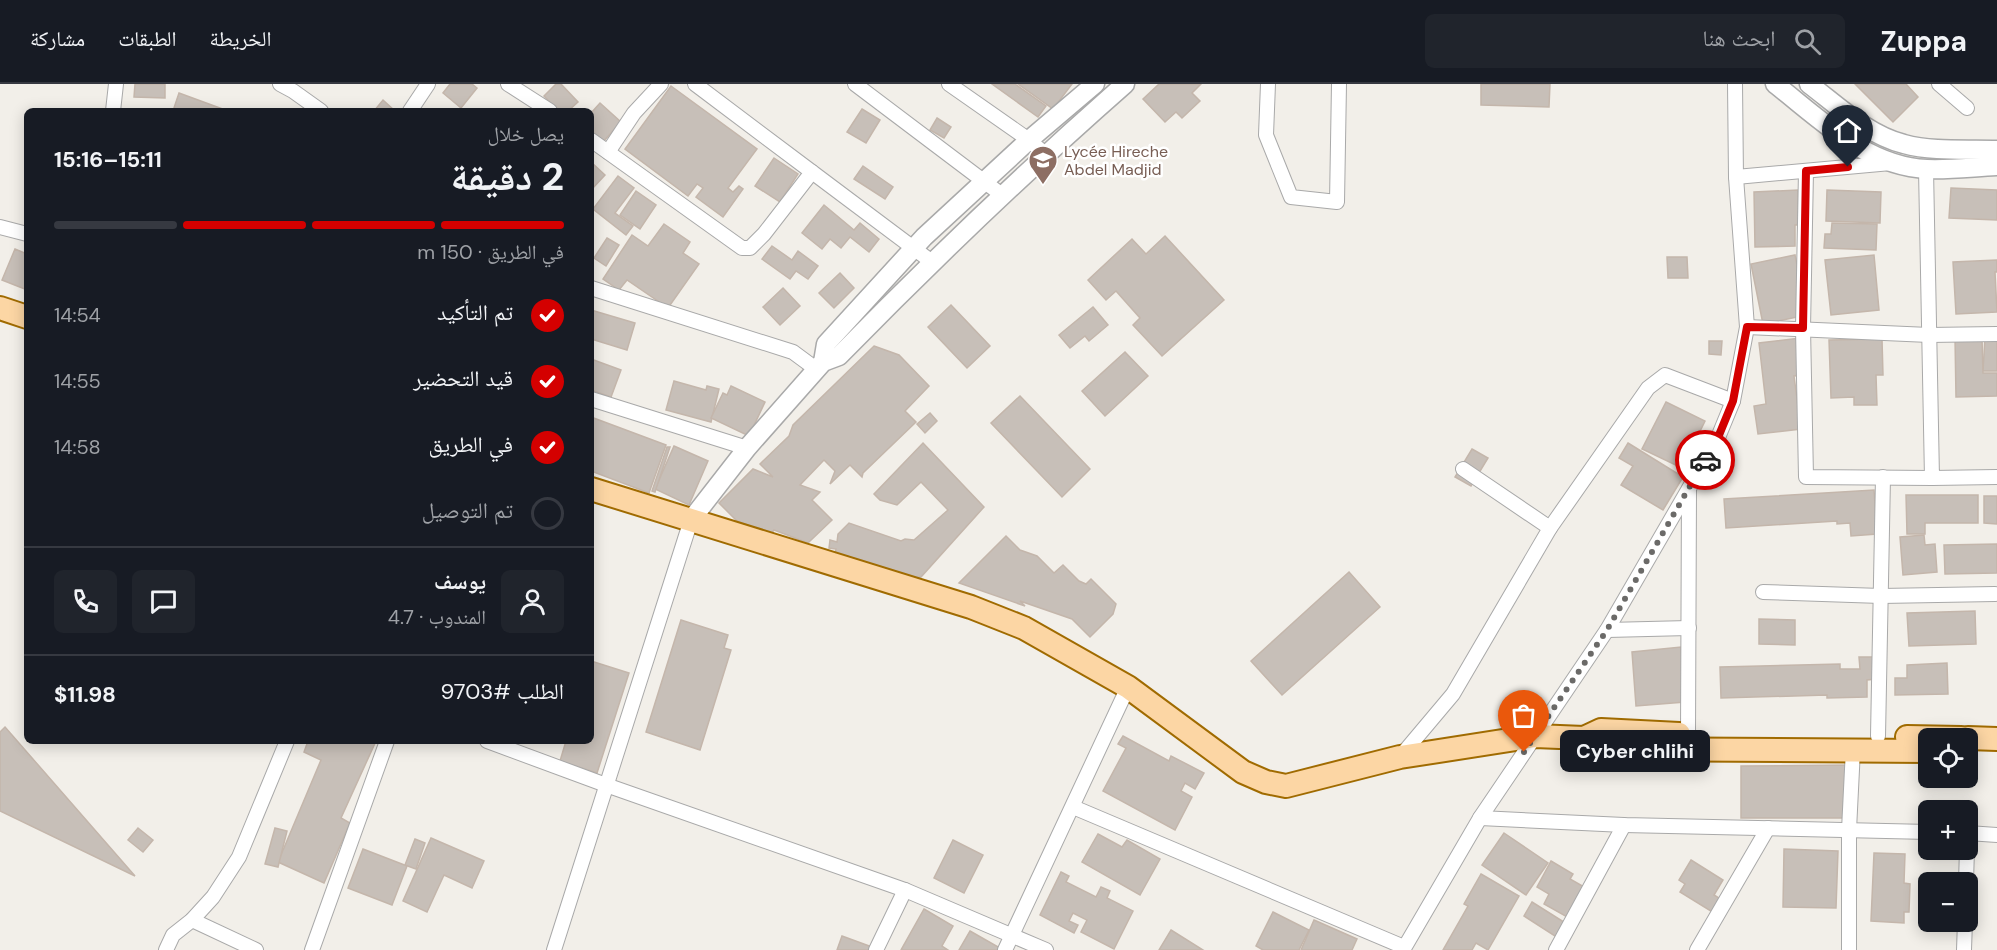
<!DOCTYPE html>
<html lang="ar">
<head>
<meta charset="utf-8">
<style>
	:root { --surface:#171b24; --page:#20242c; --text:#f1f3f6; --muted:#9ea1a6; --line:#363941; --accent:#d40000 }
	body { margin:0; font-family:"DM Sans","Noto Naskh Arabic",sans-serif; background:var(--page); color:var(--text); direction:rtl; height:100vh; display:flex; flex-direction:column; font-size:22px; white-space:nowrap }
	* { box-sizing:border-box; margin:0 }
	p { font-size:20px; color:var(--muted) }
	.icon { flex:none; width:33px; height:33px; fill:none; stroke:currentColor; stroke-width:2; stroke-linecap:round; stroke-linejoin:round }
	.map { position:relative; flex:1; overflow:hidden; direction:ltr }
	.panel { position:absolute; left:24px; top:24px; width:570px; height:636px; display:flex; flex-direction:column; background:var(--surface); border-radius:9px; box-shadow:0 3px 15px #0003; direction:rtl }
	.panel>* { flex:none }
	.tools { position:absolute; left:1918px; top:644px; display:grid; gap:12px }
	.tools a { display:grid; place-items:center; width:60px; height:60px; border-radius:9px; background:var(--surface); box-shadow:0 3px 15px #0003; font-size:30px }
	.pin { position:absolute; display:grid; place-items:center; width:51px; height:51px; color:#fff; margin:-62px -26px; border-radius:50% 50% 50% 0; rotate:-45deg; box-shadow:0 0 6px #0007 }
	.pin .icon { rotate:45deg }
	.courier { position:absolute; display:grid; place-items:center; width:60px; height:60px; margin:-30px; border:4px solid #d40000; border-radius:50%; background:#fff; color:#222; box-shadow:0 2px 8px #0007 }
	.bubble { position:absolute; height:42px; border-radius:9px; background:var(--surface); box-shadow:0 3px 15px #0003; font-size:20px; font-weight:700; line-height:42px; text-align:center; direction:rtl }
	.headline em { font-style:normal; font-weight:700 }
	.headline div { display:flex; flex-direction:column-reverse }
	.headline { display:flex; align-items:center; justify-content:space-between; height:102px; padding:0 30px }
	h1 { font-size:39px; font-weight:700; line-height:45px }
	.bar { display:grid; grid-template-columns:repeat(4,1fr); gap:9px 6px; align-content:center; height:72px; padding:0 30px }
	.bar i { height:8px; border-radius:4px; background:var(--line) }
	.bar .selected { background:var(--accent) }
	.bar p { grid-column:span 4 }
	.line { display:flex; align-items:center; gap:15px; padding:0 30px; border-top:2px solid var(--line) }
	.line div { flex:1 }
	.round { display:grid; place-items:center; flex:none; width:63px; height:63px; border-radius:9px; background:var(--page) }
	ol { padding:0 30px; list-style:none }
	li { display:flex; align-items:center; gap:18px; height:66px }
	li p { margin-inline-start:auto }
	li .icon { padding:6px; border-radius:50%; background:var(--accent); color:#fff; stroke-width:4 }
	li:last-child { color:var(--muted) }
	li i { width:33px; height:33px; border:3px solid var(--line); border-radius:50% }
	header { display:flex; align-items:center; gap:36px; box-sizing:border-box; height:84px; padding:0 30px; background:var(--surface); border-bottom:2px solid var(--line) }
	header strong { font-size:28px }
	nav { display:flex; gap:33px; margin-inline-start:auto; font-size:21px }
	.search { width:420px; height:54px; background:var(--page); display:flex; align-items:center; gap:15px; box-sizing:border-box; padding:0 21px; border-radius:9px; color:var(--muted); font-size:22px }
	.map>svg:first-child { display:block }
	.building { fill:#c7bfb8; stroke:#c4b6ab; stroke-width:1.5 }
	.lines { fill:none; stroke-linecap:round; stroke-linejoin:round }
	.minor-casing { stroke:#a9a9a9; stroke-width:16 }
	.tertiary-casing { stroke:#a9a9a9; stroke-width:21 }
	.primary-casing { stroke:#a06b00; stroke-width:26 }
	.minor { stroke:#fff; stroke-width:14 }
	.tertiary { stroke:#fff; stroke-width:18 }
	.primary { stroke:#fcd6a4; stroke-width:22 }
	.done { stroke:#6b6a68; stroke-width:6; stroke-dasharray:0 10.8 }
	.route { stroke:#d40000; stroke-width:8 }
	.labels { text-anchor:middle; stroke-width:5; stroke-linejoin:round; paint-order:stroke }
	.education-label { font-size:16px; fill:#785e54; stroke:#fff; text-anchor:start }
</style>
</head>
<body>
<header>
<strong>Zuppa</strong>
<div class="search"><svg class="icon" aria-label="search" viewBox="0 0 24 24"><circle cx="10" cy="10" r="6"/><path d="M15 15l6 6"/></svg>ابحث هنا</div>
<nav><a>الخريطة</a><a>الطبقات</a><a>مشاركة</a></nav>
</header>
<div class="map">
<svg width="1997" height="866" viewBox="0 0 1997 866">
	<rect width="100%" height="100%" fill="#f2efe9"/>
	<g class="building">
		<path d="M 135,0 L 165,0 L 165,14 L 134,13 Z"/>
		<path d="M 450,0 L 472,0 L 477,4 L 461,24 L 443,9 Z"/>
		<path d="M 556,0 L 561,0 L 578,18 L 568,27 L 558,27 L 544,12 Z"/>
		<path d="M 992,0 L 1015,0 L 1046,22 L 1038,33 Z"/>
		<path d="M 1018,0 L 1072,0 L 1053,25 Z"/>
		<path d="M 1159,0 L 1201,0 L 1192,9 L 1200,17 L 1182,34 L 1176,28 L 1165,38 L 1143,15 Z"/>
		<path d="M 1481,0 L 1550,0 L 1549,23 L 1481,21 Z"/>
		<path d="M 1855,0 L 1906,0 L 1918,13 L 1893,38 Z"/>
		<path d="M 671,2 L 757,65 L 728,104 L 733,108 L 739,102 L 743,105 L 723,133 L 696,113 L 703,104 L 697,100 L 688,112 L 625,65 Z"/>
		<path d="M 179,9 L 228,27 L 173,27 Z"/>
		<path d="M 383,16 L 395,27 L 374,27 Z"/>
		<path d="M 600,19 L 621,38 L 602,59 L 591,50 L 591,29 Z"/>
		<path d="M 862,25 L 880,36 L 866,59 L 847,48 Z"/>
		<path d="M 937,34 L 951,43 L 944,54 L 930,46 Z"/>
		<path d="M 774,74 L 798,90 L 780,118 L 755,102 Z"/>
		<path d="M 591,78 L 605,91 L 591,106 Z"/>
		<path d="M 863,82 L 893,103 L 885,115 L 854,95 Z"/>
		<path d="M 618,92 L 634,104 L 615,129 L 633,142 L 626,151 L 593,125 Z"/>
		<path d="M 1951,104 L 1997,106 L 1997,136 L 1949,134 Z"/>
		<path d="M 1798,106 L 1799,141 L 1795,141 L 1795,162 L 1755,163 L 1754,108 Z"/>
		<path d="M 1827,106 L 1881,108 L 1880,139 L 1826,137 Z"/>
		<path d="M 636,107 L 656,121 L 640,145 L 620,131 Z"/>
		<path d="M 824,121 L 854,146 L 860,139 L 879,155 L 869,168 L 850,153 L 841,164 L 830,155 L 822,165 L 802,149 Z"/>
		<path d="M 1832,139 L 1877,140 L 1876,166 L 1824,164 L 1825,150 L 1831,150 Z"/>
		<path d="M 664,140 L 690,158 L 683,169 L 699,180 L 668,224 L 627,196 L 619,206 L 603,195 L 632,151 L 648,162 Z"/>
		<path d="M 1165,152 L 1224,216 L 1162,272 L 1133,241 L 1140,234 L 1116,207 L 1106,216 L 1088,196 L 1132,155 L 1146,170 Z"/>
		<path d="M 607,154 L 619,161 L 606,182 L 594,174 Z"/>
		<path d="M 772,162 L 792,176 L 798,167 L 818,182 L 808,195 L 796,187 L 790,195 L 762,175 Z"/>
		<path d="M 15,165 L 27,170 L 27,206 L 2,196 Z"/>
		<path d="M 1795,171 L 1807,231 L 1763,240 L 1751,180 Z"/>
		<path d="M 1874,171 L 1879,226 L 1831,231 L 1825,176 Z"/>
		<path d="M 1667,173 L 1687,173 L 1688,194 L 1668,194 Z"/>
		<path d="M 1997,176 L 1997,188 L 1995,188 L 1997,228 L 1956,230 L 1953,178 Z"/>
		<path d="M 840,189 L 854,204 L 834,224 L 819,209 Z"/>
		<path d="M 783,204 L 800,222 L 780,241 L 763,223 Z"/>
		<path d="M 951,221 L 990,262 L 967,284 L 928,243 Z"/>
		<path d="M 1093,223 L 1108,241 L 1089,257 L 1085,252 L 1070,264 L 1059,251 Z"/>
		<path d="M 591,226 L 635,239 L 627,266 L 591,255 Z"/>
		<path d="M 1985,253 L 1997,254 L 1997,287 L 1983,287 Z"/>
		<path d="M 1800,254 L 1804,291 L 1794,292 L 1801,345 L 1758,350 L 1754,322 L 1766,320 L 1759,259 Z"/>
		<path d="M 1955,254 L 1982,254 L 1983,289 L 1997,289 L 1997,312 L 1956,313 Z"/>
		<path d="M 1882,255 L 1883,291 L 1876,291 L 1877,321 L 1854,321 L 1854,313 L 1831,314 L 1829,256 Z"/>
		<path d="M 1709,257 L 1722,257 L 1721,271 L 1709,270 Z"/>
		<path d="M 874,262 L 899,271 L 929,302 L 905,327 L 916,338 L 863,389 L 862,393 L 850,381 L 830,400 L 835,387 L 824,376 L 800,401 L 820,408 L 812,416 L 832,436 L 808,459 L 774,446 L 771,450 L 737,437 L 719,419 L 753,385 L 773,393 L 760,380 L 789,352 L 793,341 Z"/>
		<path d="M 1125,268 L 1148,292 L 1105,332 L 1082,307 Z"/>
		<path d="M 591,275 L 621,286 L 611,313 L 591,306 Z"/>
		<path d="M 674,297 L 706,306 L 707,302 L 719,305 L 711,338 L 666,326 Z"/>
		<path d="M 731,302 L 765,318 L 749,352 L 711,334 L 723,309 L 727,311 Z"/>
		<path d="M 1020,312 L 1090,385 L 1062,413 L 991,339 Z"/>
		<path d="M 1666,318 L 1705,337 L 1682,384 L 1642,365 Z"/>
		<path d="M 930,329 L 937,337 L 925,349 L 917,340 Z"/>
		<path d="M 591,333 L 666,361 L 649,409 L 591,387 Z"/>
		<path d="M 923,359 L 984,423 L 921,493 L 906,495 L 834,473 L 836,465 L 829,464 L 830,456 L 837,458 L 838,450 L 849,439 L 901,457 L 905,455 L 914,456 L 948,426 L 921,398 L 897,421 L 880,416 L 874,410 Z"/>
		<path d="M 1628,359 L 1683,393 L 1663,426 L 1621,401 L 1633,382 L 1619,374 Z"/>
		<path d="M 674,362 L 708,377 L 689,421 L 655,405 Z"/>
		<path d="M 667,363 L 670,363 L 655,408 L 652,407 Z"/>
		<path d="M 1472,365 L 1488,374 L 1471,402 L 1455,393 Z"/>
		<path d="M 1874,406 L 1877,450 L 1851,452 L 1850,439 L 1837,440 L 1837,437 L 1726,444 L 1724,415 Z"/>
		<path d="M 1906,411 L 1978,411 L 1978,439 L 1925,439 L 1925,450 L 1907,450 Z"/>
		<path d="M 1984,412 L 1997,412 L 1997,440 L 1984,439 Z"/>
		<path d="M 1924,451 L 1925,461 L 1935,460 L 1937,488 L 1903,491 L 1900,453 Z"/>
		<path d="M 1006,452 L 1020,466 L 1037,472 L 1054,489 L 1063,481 L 1079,497 L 1086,500 L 1091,495 L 1116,520 L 1113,530 L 1090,553 L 1072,535 L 1020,517 L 1025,522 L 959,499 Z"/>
		<path d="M 1997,460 L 1997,489 L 1945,490 L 1944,461 Z"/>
		<path d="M 1349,488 L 1380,523 L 1282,611 L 1251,577 Z"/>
		<path d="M 1975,527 L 1976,560 L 1909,562 L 1907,529 Z"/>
		<path d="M 1759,535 L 1795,536 L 1795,561 L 1759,560 Z"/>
		<path d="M 681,536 L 728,551 L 724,564 L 731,566 L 700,666 L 646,648 Z"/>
		<path d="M 1681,563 L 1685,618 L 1636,622 L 1632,568 Z"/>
		<path d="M 1859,573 L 1876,573 L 1877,595 L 1867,596 L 1867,613 L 1827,614 L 1827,611 L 1721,614 L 1720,583 L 1840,580 L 1840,585 L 1860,585 Z"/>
		<path d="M 591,577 L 629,589 L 597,689 L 560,677 L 566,657 L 591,657 Z"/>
		<path d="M 1947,579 L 1948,610 L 1895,611 L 1895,594 L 1907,594 L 1907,581 Z"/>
		<path d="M 5,643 L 135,792 L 0,727 L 0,648 Z"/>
		<path d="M 1123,652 L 1169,677 L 1171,672 L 1204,689 L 1195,705 L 1185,699 L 1181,707 L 1192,713 L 1175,746 L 1103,707 L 1126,664 L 1118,660 Z"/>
		<path d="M 308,657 L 376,657 L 341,734 L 350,739 L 324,799 L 278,778 L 321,676 L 304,668 Z"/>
		<path d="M 1851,681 L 1851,734 L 1741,734 L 1741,682 Z"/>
		<path d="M 138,744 L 153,756 L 143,768 L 128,756 Z"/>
		<path d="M 275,744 L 287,747 L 278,783 L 265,780 Z"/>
		<path d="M 1504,749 L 1548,779 L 1526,811 L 1482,781 Z"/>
		<path d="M 1098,750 L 1122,763 L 1127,756 L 1160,775 L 1140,811 L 1082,778 Z"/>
		<path d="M 431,754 L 484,777 L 472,804 L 444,791 L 427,828 L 403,817 Z"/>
		<path d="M 415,755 L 425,759 L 416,785 L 405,781 Z"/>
		<path d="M 953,756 L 983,771 L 964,809 L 934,794 Z"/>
		<path d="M 363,765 L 407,782 L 392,821 L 348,804 Z"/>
		<path d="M 1784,765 L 1838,767 L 1836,824 L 1783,823 Z"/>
		<path d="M 1874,769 L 1905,770 L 1904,799 L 1910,800 L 1909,828 L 1904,828 L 1904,839 L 1871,837 Z"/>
		<path d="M 1691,776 L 1723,796 L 1714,811 L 1722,816 L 1714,829 L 1680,808 L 1685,800 L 1679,796 Z"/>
		<path d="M 1551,777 L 1573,790 L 1570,795 L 1586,804 L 1569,834 L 1544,820 L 1549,810 L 1537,803 Z"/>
		<path d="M 1061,788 L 1069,792 L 1066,798 L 1096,813 L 1101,803 L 1110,807 L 1107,814 L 1133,827 L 1114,865 L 1081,848 L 1087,836 L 1073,829 L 1069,837 L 1078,841 L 1074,849 L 1040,831 Z"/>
		<path d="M 1481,790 L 1519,812 L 1488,866 L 1476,859 L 1472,866 L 1443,866 L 1468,822 L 1464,820 Z"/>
		<path d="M 1532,818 L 1567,840 L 1558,854 L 1524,832 Z"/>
		<path d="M 924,825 L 953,842 L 942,862 L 948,866 L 901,866 Z"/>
		<path d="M 1273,828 L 1309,846 L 1299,866 L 1263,866 L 1256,862 Z"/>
		<path d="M 1314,836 L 1357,855 L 1352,866 L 1301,866 Z"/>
		<path d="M 1171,846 L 1203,866 L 1159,866 Z"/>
		<path d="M 970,847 L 1000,864 L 999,866 L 959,866 Z"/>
		<path d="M 842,852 L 872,863 L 871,866 L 837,866 Z"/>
	</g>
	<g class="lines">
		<g class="minor-casing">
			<g id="minor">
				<path d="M 280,0 L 293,7 L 321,27"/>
				<path d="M 508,0 L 550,27"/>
				<path d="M 855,0 L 1002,111"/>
				<path d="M 949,0 L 1029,56 L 1045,70"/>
				<path d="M 1268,0 L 1266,51 L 1291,113 L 1337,118 L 1339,0"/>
				<path d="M 1939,0 L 1967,24"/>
				<path d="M 113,27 L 116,0"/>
				<path d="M 410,27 L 428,0"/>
				<path d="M 591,56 L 742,164 L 750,164 L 764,150 L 812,88 L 695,0"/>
				<path d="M 608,68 L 634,29 L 661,0"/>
				<path d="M 1926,85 L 1932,394 L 1997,393"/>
				<path d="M 1806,87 L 1803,244 L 1806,393 L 1932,394"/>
				<path d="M 812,88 L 932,178"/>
				<path d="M 1736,93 L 1891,79"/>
				<path d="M 0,143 L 27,150"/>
				<path d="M 591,204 L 793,268 L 816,285"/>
				<path d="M 1747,243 L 1929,251 L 1997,250"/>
				<path d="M 591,315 L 747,364"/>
				<path d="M 1550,444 L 1648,304 L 1665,291 L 1733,317"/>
				<path d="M 1763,508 L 1881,512 L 1995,510"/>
				<path d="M 1607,546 L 1689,544"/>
				<path d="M 1688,651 L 1689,405"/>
				<path d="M 1878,652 L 1883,393"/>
				<path d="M 487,657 L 606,701 L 905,806 L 1046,866"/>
				<path d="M 1400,673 L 1453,610 L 1550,444 L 1463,385"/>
				<path d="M 1073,723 L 1404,863"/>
				<path d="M 1480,734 L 1624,741 L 1929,748"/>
				<path d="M 1968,749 L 1997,751"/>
				<path d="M 1966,798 L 1967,765"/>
				<path d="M 192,836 L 256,866"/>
				<path d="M 166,866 L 173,851 L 192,836 L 213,813 L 239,773 L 287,657"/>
				<path d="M 312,866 L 387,657"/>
				<path d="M 554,866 L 691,436"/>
				<path d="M 876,866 L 905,806"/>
				<path d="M 1005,866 L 1128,603"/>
				<path d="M 1403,866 L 1480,734 L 1607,546 L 1717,356 L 1733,317 L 1747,243 L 1736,93 L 1735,0"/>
				<path d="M 1556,866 L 1624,741"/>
				<path d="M 1697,866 L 1768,744"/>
				<path d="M 1849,866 L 1849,746 L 1853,665"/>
				<path d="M 1964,866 L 1965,837"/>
			</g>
		</g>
		<g class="tertiary-casing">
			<g id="tertiary">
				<path d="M 1775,0 C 1820,35 1867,83 1927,85 C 1950,86 1974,83 1997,82"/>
				<path d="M 1809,0 C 1838,22 1868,51 1904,60 C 1933,68 1966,65 1997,66"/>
				<path d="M 823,278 L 826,260 L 924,153 L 1029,56 L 1095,0"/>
				<path d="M 691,436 L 747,364 L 823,278 L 839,272 C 931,178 1026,87 1125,0"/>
			</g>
		</g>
		<g class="primary-casing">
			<g id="primary">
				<path d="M 0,224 L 27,233"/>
				<path d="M 591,405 L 971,523 L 1024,544 L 1128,603 L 1243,688 L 1266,698 L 1286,702 L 1400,673 L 1535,652 L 1584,654 L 1603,665 L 1929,667"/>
				<path d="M 1907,653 L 1961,654"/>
				<path d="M 1584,654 L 1601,646 L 1679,650"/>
				<path d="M 1968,654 L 1997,655"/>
			</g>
		</g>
		<use href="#minor" class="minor"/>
		<use href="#tertiary" class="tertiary"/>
		<use href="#primary" class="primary"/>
	</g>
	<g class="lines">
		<path class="done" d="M 1524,668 L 1607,546 L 1705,376"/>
		<path class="route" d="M 1705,376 L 1717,356 L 1733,317 L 1747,243 L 1803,244 L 1806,87 L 1848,83"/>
	</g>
	<defs>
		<g id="school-pin" transform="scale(1.5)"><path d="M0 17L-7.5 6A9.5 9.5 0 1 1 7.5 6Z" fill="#8d6e63" stroke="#fff"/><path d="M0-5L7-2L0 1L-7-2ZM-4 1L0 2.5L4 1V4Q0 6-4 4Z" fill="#fff"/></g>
	</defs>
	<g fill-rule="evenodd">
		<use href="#school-pin" x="1043" y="76"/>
	</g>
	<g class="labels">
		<g class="education-label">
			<text x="1064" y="73">Lycée Hireche<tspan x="1064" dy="18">Abdel Madjid</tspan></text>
		</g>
	</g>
</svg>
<div class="tools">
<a><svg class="icon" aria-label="locate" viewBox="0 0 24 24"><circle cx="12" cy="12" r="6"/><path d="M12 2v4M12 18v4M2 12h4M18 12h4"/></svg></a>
<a>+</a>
<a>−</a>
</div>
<div class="pin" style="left:1524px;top:668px;background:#ea580c"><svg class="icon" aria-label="bag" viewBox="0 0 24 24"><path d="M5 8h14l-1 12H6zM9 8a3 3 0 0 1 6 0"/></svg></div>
<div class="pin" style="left:1848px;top:83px;background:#1f2937"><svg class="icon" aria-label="home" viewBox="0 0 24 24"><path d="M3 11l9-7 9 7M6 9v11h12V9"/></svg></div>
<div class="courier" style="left:1705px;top:376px"><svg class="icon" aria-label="car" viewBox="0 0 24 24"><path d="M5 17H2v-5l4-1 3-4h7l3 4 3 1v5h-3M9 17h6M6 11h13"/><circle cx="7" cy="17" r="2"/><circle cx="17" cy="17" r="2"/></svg></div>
<div class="bubble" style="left:1560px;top:646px;width:150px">Cyber chlihi</div>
<section class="panel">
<div class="headline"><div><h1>2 دقيقة</h1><p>يصل خلال</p></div><em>15:11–15:16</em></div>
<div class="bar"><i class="selected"></i><i class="selected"></i><i class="selected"></i><i></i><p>في الطريق · 150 m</p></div>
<ol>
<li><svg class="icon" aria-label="check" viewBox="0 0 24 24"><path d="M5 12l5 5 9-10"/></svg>تم التأكيد<p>14:54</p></li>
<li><svg class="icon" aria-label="check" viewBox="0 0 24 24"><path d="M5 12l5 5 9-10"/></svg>قيد التحضير<p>14:55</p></li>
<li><svg class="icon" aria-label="check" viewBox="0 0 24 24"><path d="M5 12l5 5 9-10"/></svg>في الطريق<p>14:58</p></li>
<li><i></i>تم التوصيل</li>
</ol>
<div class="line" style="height:108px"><a class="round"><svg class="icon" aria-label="person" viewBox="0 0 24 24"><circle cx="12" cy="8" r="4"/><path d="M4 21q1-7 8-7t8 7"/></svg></a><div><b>يوسف</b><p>المندوب · 4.7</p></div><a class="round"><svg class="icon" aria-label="chat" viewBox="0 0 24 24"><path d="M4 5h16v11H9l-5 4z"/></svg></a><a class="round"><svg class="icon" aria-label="phone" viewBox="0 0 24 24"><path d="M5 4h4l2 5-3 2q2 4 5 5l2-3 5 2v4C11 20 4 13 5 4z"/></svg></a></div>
<div class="line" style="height:78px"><div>الطلب #9703</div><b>$11.98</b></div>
</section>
</div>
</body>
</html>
